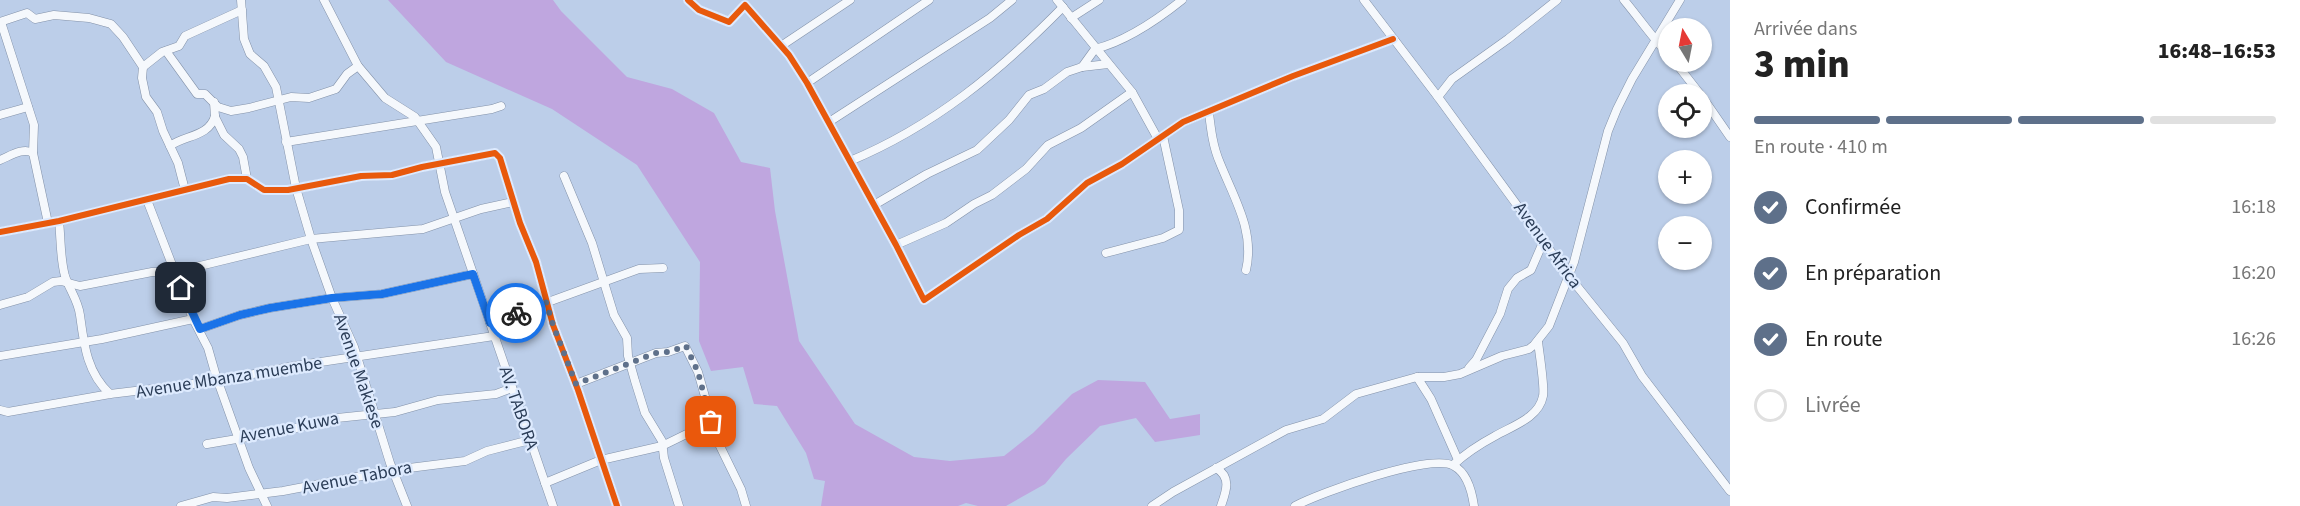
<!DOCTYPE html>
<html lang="fr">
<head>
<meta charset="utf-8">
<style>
	:root { --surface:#fff; --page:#f2f2f2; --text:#222; --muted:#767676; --line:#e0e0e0; --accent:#5e708a }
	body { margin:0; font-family:"Source Sans 3",sans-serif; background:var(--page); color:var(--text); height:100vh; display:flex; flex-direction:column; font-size:22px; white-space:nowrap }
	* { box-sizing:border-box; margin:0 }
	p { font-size:20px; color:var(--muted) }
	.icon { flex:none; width:33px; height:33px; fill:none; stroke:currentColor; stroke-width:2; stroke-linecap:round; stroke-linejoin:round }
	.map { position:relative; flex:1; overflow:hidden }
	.side { display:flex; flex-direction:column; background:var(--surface); width:570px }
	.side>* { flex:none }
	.needle { width:39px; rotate:350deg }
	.buttons { position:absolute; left:1658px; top:18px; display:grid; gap:12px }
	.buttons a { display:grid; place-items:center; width:54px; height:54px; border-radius:50%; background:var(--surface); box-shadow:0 2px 4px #0004; font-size:30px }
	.pin { position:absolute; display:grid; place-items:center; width:51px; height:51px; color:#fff; margin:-26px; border-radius:12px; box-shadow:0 3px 9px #0006 }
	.courier { position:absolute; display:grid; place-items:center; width:60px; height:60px; margin:-30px; border:4px solid #1a73e8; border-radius:50%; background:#fff; color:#222; box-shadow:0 2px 8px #0007 }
	.head em { font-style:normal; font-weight:800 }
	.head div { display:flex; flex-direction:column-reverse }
	.head { display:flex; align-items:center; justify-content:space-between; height:102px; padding:0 24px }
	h1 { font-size:39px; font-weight:800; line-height:45px }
	.bar { display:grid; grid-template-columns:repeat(4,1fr); gap:9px 6px; align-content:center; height:72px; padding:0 24px }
	.bar i { height:8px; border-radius:4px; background:var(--line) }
	.bar .active { background:var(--accent) }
	.bar p { grid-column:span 4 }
	ol { padding:0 24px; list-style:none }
	li { display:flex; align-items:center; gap:18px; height:66px }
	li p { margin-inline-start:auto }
	li .icon { padding:6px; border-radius:50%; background:var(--accent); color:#fff; stroke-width:4 }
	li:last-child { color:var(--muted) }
	li i { width:33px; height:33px; border:3px solid var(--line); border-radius:50% }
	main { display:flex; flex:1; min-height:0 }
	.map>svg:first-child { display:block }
	.green { fill:#bfa6df }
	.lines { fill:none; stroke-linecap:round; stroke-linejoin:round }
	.minor-casing { stroke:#8392a9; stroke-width:9 }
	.minor { stroke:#f5f8fc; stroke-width:8 }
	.cycleway-casing { stroke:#ddeafe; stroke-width:10 }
	.cycleway { stroke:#e8590c; stroke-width:6 }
	.done { stroke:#5e708a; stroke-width:6; stroke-dasharray:0 10.8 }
	.route { stroke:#1a73e8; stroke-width:8 }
	.labels { text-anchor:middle; stroke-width:4.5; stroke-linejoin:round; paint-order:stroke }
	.street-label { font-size:18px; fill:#2b3d57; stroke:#ddeafe }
</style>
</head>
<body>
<main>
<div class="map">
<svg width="1730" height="506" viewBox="0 0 1730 506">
	<rect width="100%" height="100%" fill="#bccee9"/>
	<path class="green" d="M 388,0 L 553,0 L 561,11 L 627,77 L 672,89 L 714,113 L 741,162 L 770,168 L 775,211 L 799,341 L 855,424 L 914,457 L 950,461 L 1004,456 L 1033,433 L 1072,394 L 1098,380 L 1145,382 L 1170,419 L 1200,414 L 1200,435 L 1155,442 L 1136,418 L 1100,426 L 1066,459 L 1045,484 L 1006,506 L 978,506 L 966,503 L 958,506 L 821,506 L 825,481 L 814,479 L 806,453 L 777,406 L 754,404 L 743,367 L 711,371 L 699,341 L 700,262 L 637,165 L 552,109 L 446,62 Z"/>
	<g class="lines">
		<g class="minor-casing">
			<g id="minor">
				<path d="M 241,0 L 244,39 L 250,54 L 264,66 L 276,87 L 296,188 L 311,239 L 332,298 L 354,347 L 390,463 L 407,506"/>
				<path d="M 324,0 L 358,66 L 385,98 L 415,117 L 436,147 L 445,192 L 553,506"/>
				<path d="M 688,0 L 699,10 L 729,22 L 745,5 L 789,55 L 807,83 L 896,245 L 924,300 L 1019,235 L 1047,219 L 1087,183 L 1122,164 L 1183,122 L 1293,76 L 1393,39"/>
				<path d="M 1057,0 L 1132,92 L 1158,139"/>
				<path d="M 1364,0 L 1438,97 L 1568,275 L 1623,343 L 1642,376 L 1730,491"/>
				<path d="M 1624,0 C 1639,18 1652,37 1668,54"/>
				<path d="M 1071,18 L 1099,0"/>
				<path d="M 0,22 L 27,13 L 35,19 L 54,15 L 89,18 L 111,24 L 123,37 L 143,67 L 142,78 L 146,97 L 157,112 L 163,131 L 178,163 L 185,190"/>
				<path d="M 1,22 L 34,125 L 33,153 L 48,223"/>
				<path d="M 781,46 L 850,0"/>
				<path d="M 166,51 L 197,94 L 205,94 L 218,107 L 231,111 L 249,108 L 291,97 L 309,98 L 336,89 L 347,74 L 358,66"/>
				<path d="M 1675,62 L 1700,94"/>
				<path d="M 143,67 L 162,52 L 179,46 L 185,36 L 242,10"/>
				<path d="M 1082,67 L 1108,64"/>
				<path d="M 807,83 L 929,0"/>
				<path d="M 1701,95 L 1730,137"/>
				<path d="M 1438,97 L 1452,79 L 1508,39 L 1557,0"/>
				<path d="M 214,102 L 215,117 L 224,135 L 239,149 L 243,157 L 247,179"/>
				<path d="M 1209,113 C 1211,130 1213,147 1220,163 C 1234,198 1255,231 1246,270"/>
				<path d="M 0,115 L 28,107"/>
				<path d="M 829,122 L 990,18 L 1012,0"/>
				<path d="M 286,142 L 492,109 L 501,106"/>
				<path d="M 170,146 C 185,135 209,137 215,116"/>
				<path d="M 0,160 C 10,156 23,147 33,153"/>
				<path d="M 850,161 C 934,126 999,72 1063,7"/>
				<path d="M 564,176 L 592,243 L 614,315 L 627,338 L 628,356 L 635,381 L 645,413 L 662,441 L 664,458 L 679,506"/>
				<path d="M 147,200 L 193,319 L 208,348 L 216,376 L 249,468 L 267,506"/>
				<path d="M 874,205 L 927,174 L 977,150 L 1009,120 L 1029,95 L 1044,89 L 1067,72 L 1082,67 L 1095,49 C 1127,41 1157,20 1182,0"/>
				<path d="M 59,221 C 61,239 60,258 65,276 C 69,289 78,300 80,315 C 84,345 87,373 110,394"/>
				<path d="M 0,232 L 59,221 L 229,179 L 247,179 L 264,190 L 288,190 L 361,176 L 392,175 L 422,167 L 495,153 L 500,158 L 520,223 L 536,262 L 553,325 L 578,390 L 617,506"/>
				<path d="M 896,245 L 946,223 L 974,204 L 992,195 L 1026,169 L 1048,145 L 1081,128 L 1132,92"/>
				<path d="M 1106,253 L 1163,238 L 1179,230 L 1179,210 L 1163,136"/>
				<path d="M 0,305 L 28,297 L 53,282 L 61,281 L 80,286 L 152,272 L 175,272 L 311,239 L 423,229 L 481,209 L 513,202"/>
				<path d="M 490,323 L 639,269 L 663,268"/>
				<path d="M 200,329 L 240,315 L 270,308 L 332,298 L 382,294 L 473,274"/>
				<path d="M 0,356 L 102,339 L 193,319"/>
				<path d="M 1469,368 L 1476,360 L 1500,314 L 1508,289 L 1517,278 L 1531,270 L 1544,240"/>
				<path d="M 1417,377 L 1431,399 L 1458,460"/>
				<path d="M 576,384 L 656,353 L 668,352 L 685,346 L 698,372 L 718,442 L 741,489 L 746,506"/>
				<path d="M 0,410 L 8,412 L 110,394 L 218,381 L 294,366 L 494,336"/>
				<path d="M 207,444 L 284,431 L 337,418 L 395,412 L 438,400 L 496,394 L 512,388"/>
				<path d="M 1453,465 C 1465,454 1480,444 1495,436 C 1512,426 1539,418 1543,396 C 1545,387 1539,352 1538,341"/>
				<path d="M 1216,468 C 1232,477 1226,492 1221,506"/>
				<path d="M 545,483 L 601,460 L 662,446 L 711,422"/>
				<path d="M 181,506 L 213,497 L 227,498 L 283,491 L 393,470 L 465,461 L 487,451 L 530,440"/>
				<path d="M 1152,506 L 1173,492 L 1286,430 L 1323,419 L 1356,394 L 1417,377 L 1444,377 L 1460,374 L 1502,356 L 1529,349 L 1534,345 L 1549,326 L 1574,262 L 1608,131 L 1617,109 L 1632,79 L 1680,0"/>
				<path d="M 1295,506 C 1320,493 1431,452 1454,466 C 1467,473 1472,492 1474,506"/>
			</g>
		</g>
		<use href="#minor" class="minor"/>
		<g class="cycleway-casing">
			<g id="cycleway">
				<path d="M 688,0 L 699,10 L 729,22 L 745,5 L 789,55 L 807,83 L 896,245 L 924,300 L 1019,235 L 1047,219 L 1087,183 L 1122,164 L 1183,122 L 1293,76 L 1393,39"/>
				<path d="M 0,232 L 59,221 L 229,179 L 247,179 L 264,190 L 288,190 L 361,176 L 392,175 L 422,167 L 495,153 L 500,158 L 520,223 L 536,262 L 553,325 L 578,390 L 617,506"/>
			</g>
		</g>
		<use href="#cycleway" class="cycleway"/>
	</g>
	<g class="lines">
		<path class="done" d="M 516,313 L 546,302 L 553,325 L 576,384 L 656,353 L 668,352 L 686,346 L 698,372 L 711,422"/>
		<path class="route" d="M 181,288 L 200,329 L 240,315 L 270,308 L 332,298 L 382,294 L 473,274 L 490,323 L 516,313"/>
	</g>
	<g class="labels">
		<g class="street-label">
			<text transform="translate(1548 245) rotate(54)" y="6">Avenue Africa</text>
			<text transform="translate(359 371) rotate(71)" y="6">Avenue Makiese</text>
			<text transform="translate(229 377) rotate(-9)" y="6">Avenue Mbanza muembe</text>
			<text transform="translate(519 408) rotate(71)" y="6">AV. TABORA</text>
			<text transform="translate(289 427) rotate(-11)" y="6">Avenue Kuwa</text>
			<text transform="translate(357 477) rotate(-11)" y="6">Avenue Tabora</text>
		</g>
	</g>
</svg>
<div class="buttons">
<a><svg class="needle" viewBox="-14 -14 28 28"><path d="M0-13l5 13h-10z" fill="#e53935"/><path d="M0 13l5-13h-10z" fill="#767676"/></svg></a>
<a><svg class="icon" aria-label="locate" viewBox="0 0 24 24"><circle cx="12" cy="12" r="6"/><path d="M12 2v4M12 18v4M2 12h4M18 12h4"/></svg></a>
<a>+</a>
<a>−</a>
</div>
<div class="pin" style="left:711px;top:422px;background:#ea580c"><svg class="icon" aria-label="bag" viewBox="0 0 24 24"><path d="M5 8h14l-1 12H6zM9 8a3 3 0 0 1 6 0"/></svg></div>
<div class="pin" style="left:181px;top:288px;background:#1f2937"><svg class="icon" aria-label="home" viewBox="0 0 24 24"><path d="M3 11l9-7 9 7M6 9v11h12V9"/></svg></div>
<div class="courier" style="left:516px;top:313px"><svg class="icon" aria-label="bike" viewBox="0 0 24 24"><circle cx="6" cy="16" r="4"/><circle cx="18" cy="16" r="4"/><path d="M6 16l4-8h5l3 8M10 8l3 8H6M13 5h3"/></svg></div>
</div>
<section class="side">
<div class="head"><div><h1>3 min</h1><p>Arrivée dans</p></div><em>16:48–16:53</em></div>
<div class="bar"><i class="active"></i><i class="active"></i><i class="active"></i><i></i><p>En route · 410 m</p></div>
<ol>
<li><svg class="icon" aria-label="check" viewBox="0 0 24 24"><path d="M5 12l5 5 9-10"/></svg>Confirmée<p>16:18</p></li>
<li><svg class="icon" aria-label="check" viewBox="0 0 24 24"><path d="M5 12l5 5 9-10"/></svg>En préparation<p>16:20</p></li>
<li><svg class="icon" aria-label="check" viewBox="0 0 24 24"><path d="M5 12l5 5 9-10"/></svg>En route<p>16:26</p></li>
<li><i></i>Livrée</li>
</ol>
</section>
</main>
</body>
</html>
